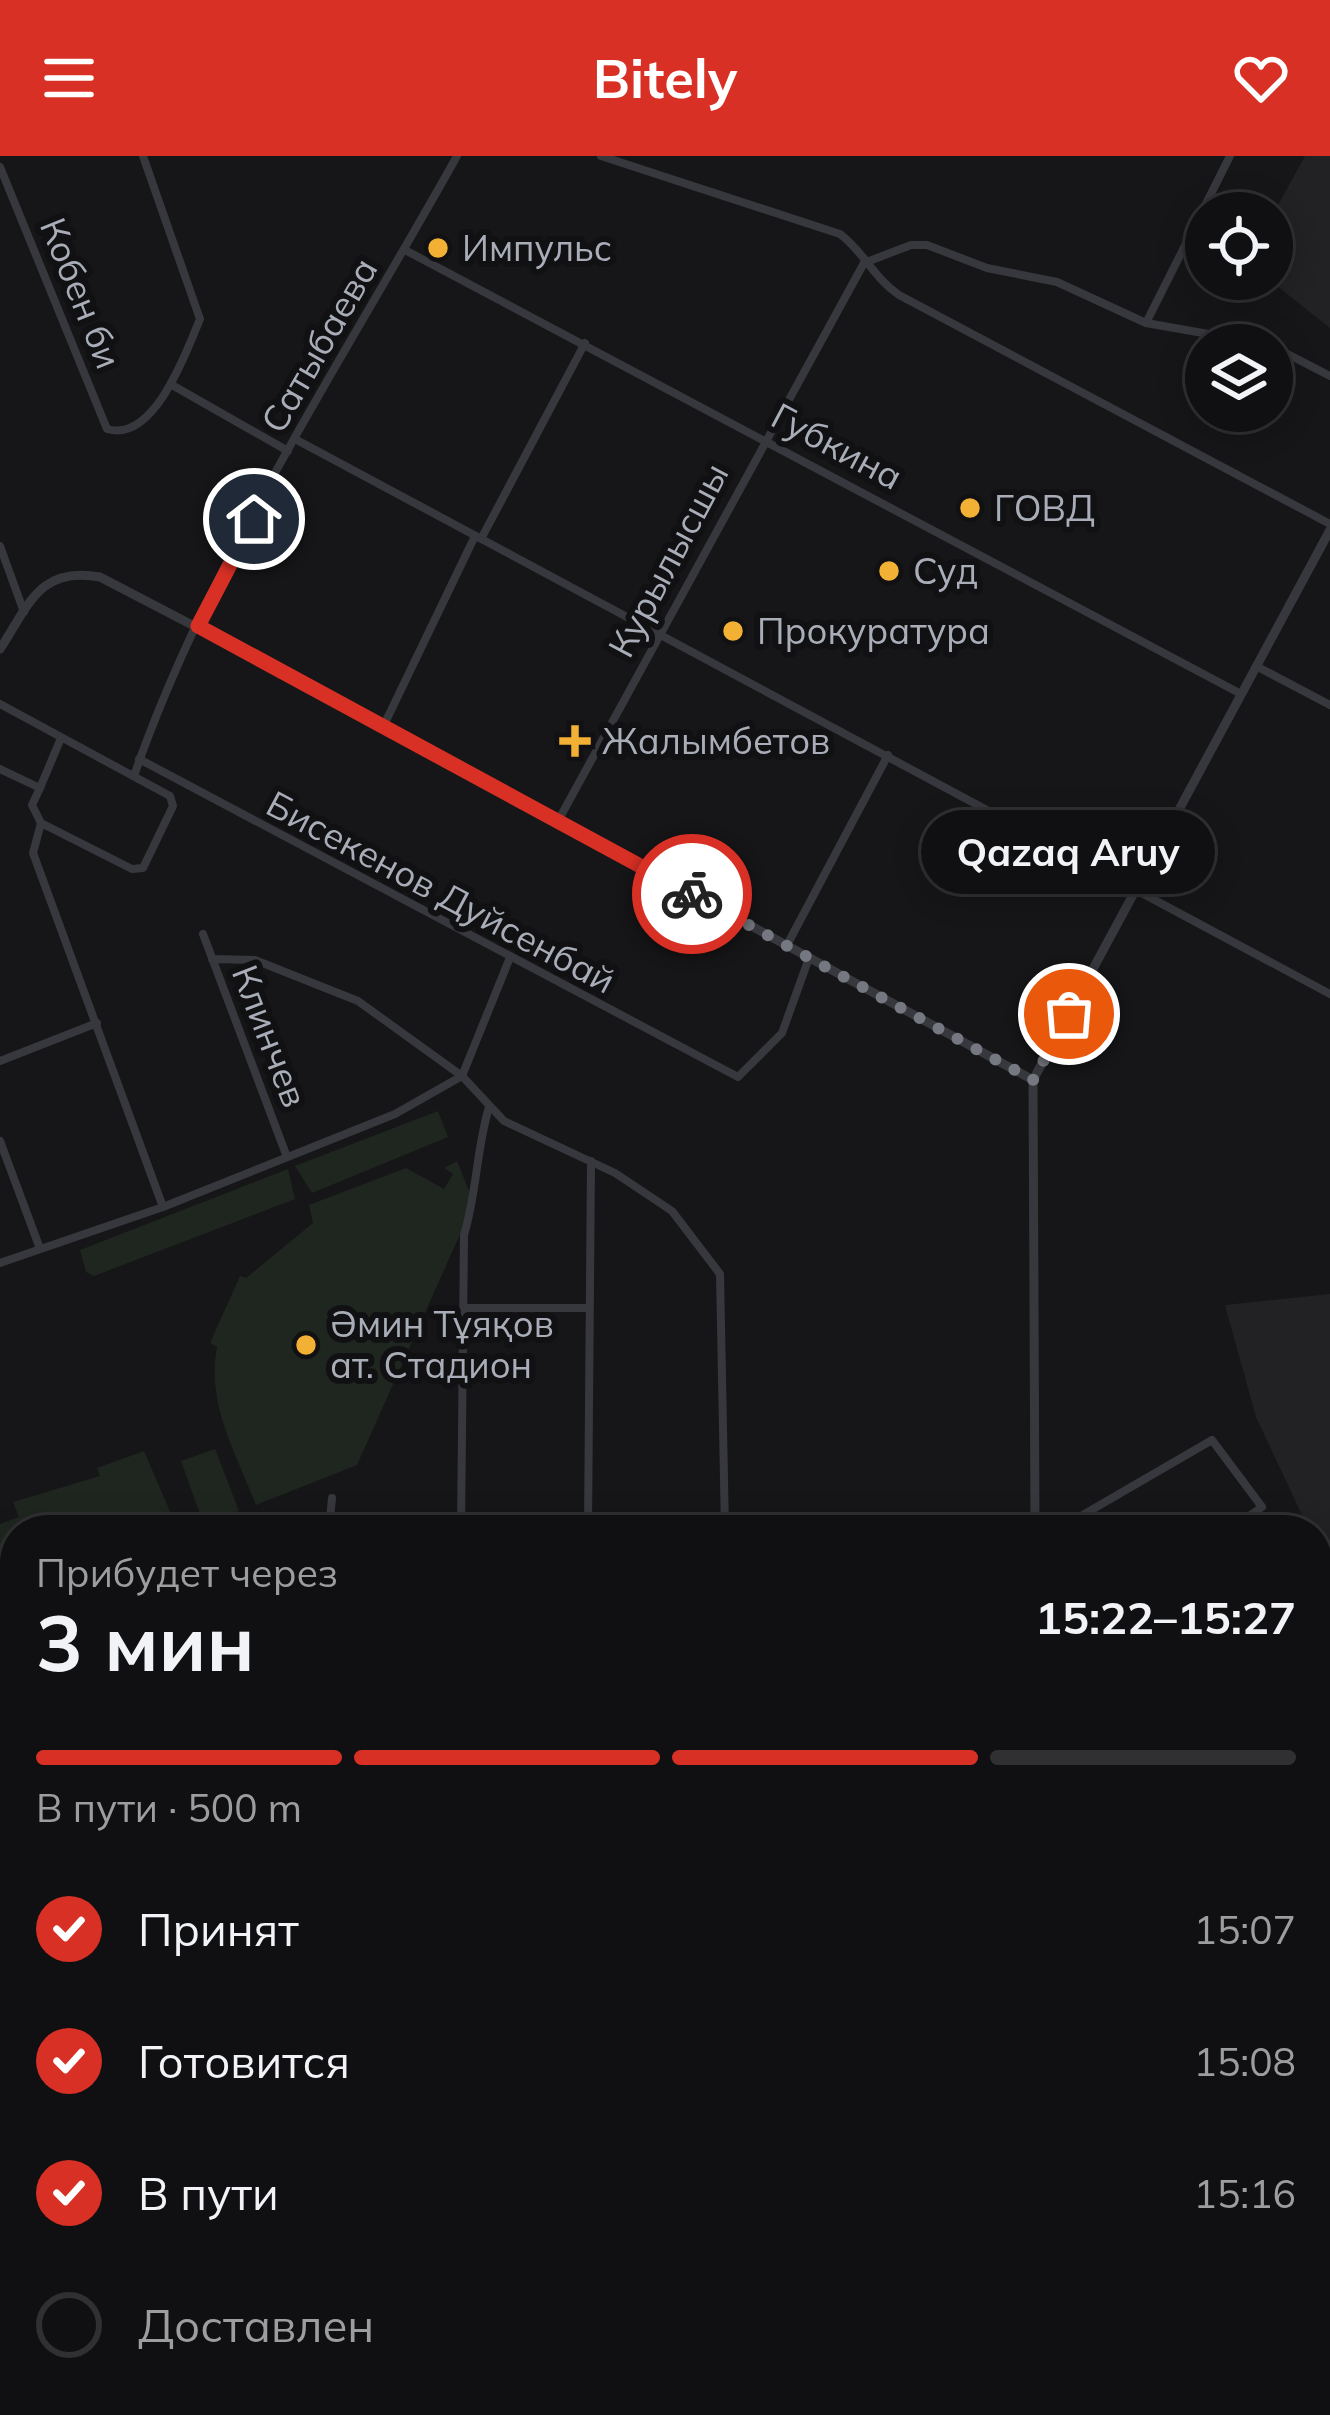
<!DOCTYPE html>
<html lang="ru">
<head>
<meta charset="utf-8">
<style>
	:root { --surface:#101012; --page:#19191b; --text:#f1f3f6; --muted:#9c9d9f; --line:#303032; --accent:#d93025 }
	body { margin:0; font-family:Mulish,sans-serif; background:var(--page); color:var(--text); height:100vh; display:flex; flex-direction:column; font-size:45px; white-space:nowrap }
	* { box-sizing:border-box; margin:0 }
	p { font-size:39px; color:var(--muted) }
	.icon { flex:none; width:66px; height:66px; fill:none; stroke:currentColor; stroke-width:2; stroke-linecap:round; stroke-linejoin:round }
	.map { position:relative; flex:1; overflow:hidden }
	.panel { position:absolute; left:0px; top:1359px; width:1332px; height:900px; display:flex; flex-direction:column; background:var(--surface); border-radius:48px 48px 0 0; box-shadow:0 6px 30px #0003,0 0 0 3px var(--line) }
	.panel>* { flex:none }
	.controls { position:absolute; left:1185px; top:36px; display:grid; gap:24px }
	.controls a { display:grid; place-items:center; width:108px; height:108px; border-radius:50%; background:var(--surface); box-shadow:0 6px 30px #0003,0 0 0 3px var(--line); font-size:60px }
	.pin { position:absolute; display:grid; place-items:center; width:102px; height:102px; color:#fff; margin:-51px; border:6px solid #fff; border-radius:50%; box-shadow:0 3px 12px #0007 }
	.courier { position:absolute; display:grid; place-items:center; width:120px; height:120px; margin:-60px; border:9px solid #d93025; border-radius:50%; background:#fff; color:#222; box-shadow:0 3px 15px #0007 }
	.bubble { position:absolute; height:84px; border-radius:42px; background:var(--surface); box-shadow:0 6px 30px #0003,0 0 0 3px var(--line); font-size:39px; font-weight:700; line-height:84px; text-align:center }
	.summary em { font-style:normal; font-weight:700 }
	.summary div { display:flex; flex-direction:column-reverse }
	.summary { display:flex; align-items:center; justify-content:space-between; height:204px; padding:0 36px }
	h1 { font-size:78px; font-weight:700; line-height:90px }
	.bar { display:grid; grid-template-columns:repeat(4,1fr); gap:18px 12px; align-content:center; height:144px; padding:0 36px }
	.bar i { height:15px; border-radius:9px; background:var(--line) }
	.bar .current { background:var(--accent) }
	.bar p { grid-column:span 4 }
	ol { padding:0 36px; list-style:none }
	li { display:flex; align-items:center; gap:36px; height:132px }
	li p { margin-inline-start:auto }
	li .icon { padding:12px; border-radius:50%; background:var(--accent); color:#fff; stroke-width:4 }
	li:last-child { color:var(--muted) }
	li i { width:66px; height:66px; border:6px solid var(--line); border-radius:50% }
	header { display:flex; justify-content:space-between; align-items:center; height:156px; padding:0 36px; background:var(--accent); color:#fff; font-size:54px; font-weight:700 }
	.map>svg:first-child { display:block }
	.built { fill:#222225 }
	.green { fill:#1e261f }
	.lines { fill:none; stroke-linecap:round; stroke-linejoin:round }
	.minor { stroke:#37383d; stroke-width:8 }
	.tertiary { stroke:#37383d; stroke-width:9 }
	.done { stroke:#757880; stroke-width:12; stroke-dasharray:0 21.6 }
	.route { stroke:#d93025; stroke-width:15 }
	.poi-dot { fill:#f2b134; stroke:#111113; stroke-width:4.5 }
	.labels { text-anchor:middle; stroke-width:12; stroke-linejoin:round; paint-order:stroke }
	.poi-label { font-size:36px; fill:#a8adb8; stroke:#111113; text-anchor:start }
	.street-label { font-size:36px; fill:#a8adb8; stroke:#111113 }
</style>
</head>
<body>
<header><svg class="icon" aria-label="menu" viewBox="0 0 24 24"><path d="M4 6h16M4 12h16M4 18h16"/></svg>Bitely<svg class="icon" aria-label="heart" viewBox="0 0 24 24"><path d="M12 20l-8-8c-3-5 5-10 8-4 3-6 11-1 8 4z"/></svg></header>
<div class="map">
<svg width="1330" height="2259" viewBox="0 0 1330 2259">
	<rect width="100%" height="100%" fill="#161618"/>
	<g class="built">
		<path d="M 1305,0 L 1330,0 L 1330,172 L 1268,123 L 1272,123 L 1272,60 Z"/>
		<path d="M 1330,1138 L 1330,1418 L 1317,1391 L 1317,1374 L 1309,1374 L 1256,1261 L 1225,1149 Z"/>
	</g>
	<g class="green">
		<path d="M 438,955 L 448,981 L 312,1037 L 295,1010 Z"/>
		<path d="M 457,1005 L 474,1047 L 357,1309 L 256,1349 C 236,1297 206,1248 217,1191 L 210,1187 L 240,1120 L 246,1122 L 313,1067 L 309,1049 L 406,1012 L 444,1033 L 453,1018 L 444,1012 Z"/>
		<path d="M 288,1013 L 295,1043 L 94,1120 L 86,1116 L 80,1094 Z"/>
		<path d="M 215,1293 L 239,1355 L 203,1367 L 181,1305 Z"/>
		<path d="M 144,1295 L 178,1374 L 15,1374 L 15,1441 L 0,1447 L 0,1368 L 19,1361 L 13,1346 L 100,1320 L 97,1312 Z"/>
	</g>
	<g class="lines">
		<g class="minor">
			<path d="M 601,0 L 840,78 C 864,96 873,121 899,139 L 1330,368"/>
			<path d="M 0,11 L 107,273 C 154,287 186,197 200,163 L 143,0"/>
			<path d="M 405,94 L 1241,538"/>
			<path d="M 1146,167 L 1230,0"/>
			<path d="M 1272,190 L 1330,220"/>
			<path d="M 172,229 L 288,295"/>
			<path d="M 295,283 L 1330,838"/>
			<path d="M 481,383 L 585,187"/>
			<path d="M 0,390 L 24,456"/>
			<path d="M 1256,510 L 1330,549"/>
			<path d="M 0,548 L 170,640 L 173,650 L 143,712 L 132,713 L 41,667 L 33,697 L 163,1051"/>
			<path d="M 384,569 L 475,380"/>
			<path d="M 139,603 L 738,921 L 782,877 L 809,802"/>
			<path d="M 0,613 L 40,632 L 32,649 L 41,667"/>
			<path d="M 134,620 C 206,409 348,196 457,0"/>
			<path d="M 40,632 L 61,582"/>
			<path d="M 558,665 L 864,107 L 911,89 L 927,89 L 987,112 L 1057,126 L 1146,167 L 1271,189"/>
			<path d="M 203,778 L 287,1001"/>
			<path d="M 787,789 L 888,599"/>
			<path d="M 212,803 L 255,804 L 358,845 L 462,920 L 504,965 L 615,1017 L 672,1055 L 720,1118 L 725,1374"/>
			<path d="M 0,905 L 97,867"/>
			<path d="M 0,985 L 39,1090"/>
			<path d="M 0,1107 L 163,1051 L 395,958 L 462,920 L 509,804"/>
			<path d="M 465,1152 L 586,1152"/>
			<path d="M 329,1374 L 332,1342"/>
			<path d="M 461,1374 L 464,1079 C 477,1036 476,995 489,951"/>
			<path d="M 588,1374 L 591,1005"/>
			<path d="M 1057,1374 L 1212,1284 L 1262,1351 L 1229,1374"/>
			<path d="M 0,2017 L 15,2007"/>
			<path d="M 1317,2090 L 1330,2090"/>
			<path d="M 1317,2198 L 1330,2200"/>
			<path d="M 612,2244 L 612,2259"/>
			<path d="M 687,2244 L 687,2259"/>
			<path d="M 900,2259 L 907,2244 L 920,2244"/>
			<path d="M 983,2259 L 983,2244"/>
		</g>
		<g class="tertiary">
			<path d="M 0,493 C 29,449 39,410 100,421 L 384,569 L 1033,924"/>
			<path d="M 1035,1374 L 1033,924 L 1330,374"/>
			<path d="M 0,1578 L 15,1592"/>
			<path d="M 0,1599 L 15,1613"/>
			<path d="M 1317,1822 L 1330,1822"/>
			<path d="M 1317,1850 L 1330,1850"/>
			<path d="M 284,2244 L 287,2259"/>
			<path d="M 249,2259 L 252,2244"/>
		</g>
	</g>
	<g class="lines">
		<path class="done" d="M 692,738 L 1033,924 L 1069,858"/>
		<path class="route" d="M 254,363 L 198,470 L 692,738"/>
	</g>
	<g class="poi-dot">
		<circle cx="438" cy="92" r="12"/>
		<circle cx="970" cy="352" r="12"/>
		<circle cx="889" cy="415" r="12"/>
		<circle cx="733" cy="475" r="12"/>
		<path d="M569 567h12v12h12v12h-12v12h-12v-12h-12v-12h12z"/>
		<circle cx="306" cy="1189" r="12"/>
	</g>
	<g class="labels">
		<g class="poi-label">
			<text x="462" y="105">Импульс</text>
			<text x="994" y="365">ГОВД</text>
			<text x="913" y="428">Суд</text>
			<text x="757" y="488">Прокуратура</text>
			<text x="602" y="598">Жалымбетов</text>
			<text x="330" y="1181">Әмин Тұяқов<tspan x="330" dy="41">ат. Стадион</tspan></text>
		</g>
		<g class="street-label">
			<text transform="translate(81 137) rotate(68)" y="13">Кобен би</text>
			<text transform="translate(319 189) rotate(-60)" y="13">Сатыбаева</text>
			<text transform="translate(837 290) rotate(28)" y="13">Губкина</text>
			<text transform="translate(668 404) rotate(-62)" y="13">Курылысшы</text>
			<text transform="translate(441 736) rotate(28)" y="13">Бисекенов Дуйсенбай</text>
			<text transform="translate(270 880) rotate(69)" y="13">Клинчев</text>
		</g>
	</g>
</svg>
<div class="controls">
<a><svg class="icon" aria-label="locate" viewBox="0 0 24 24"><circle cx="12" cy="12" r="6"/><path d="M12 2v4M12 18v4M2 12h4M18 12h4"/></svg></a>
<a><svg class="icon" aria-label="layers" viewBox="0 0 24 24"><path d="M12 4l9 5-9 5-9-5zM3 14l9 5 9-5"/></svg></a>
</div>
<div class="pin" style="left:1069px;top:858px;background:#ea580c"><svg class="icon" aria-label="bag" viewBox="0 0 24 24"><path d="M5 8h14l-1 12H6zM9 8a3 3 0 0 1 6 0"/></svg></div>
<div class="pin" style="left:254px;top:363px;background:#1f2937"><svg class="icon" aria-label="home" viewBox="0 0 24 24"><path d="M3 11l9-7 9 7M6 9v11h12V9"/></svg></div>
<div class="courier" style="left:692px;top:738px"><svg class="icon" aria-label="bike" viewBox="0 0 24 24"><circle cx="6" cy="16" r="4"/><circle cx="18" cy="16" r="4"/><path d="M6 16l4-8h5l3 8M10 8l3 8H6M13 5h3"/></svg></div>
<div class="bubble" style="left:921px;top:654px;width:294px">Qazaq Aruy</div>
<section class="panel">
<div class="summary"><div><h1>3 мин</h1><p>Прибудет через</p></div><em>15:22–15:27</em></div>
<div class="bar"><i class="current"></i><i class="current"></i><i class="current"></i><i></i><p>В пути · 500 m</p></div>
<ol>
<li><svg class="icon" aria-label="check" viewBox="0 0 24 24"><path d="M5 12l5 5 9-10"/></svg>Принят<p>15:07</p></li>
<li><svg class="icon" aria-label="check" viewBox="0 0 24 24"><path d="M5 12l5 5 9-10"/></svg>Готовится<p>15:08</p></li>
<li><svg class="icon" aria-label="check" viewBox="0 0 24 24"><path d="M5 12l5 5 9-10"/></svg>В пути<p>15:16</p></li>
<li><i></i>Доставлен</li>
</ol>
</section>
</div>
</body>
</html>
